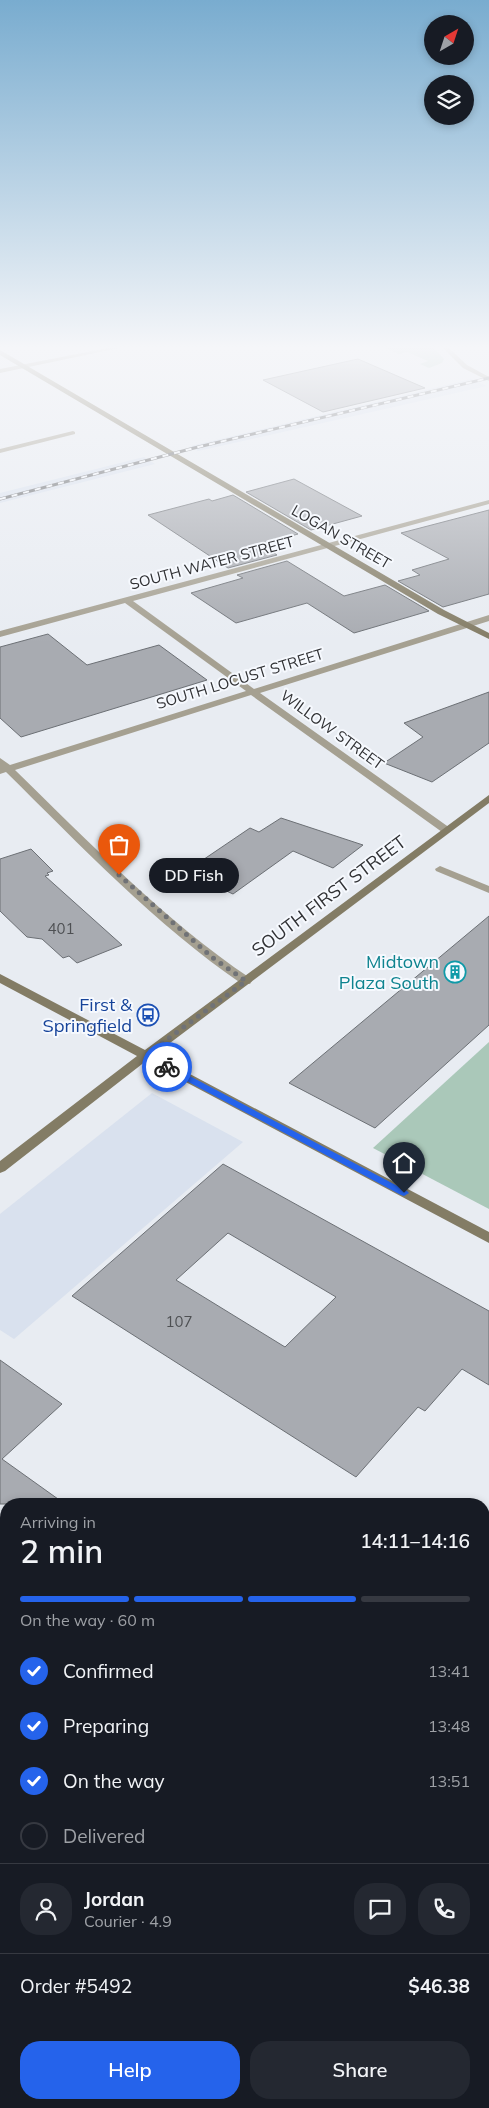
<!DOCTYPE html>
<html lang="en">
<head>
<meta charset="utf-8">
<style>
	:root { --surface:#171b24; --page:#242831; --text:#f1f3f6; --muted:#9ea1a6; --line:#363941; --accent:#2563eb }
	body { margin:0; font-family:Mulish,sans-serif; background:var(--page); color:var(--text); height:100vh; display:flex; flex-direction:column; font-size:19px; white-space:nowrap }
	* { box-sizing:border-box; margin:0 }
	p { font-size:16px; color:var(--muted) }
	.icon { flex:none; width:28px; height:28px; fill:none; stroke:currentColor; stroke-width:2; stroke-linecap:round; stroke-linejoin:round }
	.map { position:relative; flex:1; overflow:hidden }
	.side { position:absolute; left:0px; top:1498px; width:490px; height:611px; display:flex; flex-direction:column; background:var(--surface); border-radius:20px 20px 0 0; box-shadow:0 2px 8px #0003 }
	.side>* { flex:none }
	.needle { width:32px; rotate:39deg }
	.tools { position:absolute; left:424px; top:15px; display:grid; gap:10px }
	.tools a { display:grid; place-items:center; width:50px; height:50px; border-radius:50%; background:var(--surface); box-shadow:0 2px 8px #0003; font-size:25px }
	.pin { position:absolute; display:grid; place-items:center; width:42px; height:42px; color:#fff; margin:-51px -21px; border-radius:50% 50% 50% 0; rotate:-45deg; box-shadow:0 0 5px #0007 }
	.pin .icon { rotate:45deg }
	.courier { position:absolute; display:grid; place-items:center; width:50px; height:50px; margin:-25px; border:4px solid #2563eb; border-radius:50%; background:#fff; color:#222; box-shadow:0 1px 6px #0007 }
	.bubble { position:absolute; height:35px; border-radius:18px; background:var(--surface); box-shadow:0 2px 8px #0003; font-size:16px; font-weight:600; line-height:35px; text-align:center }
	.headline em { font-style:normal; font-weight:600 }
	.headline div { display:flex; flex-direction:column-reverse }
	.headline { display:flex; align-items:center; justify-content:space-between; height:85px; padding:0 20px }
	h1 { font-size:32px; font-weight:600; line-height:38px }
	.bar { display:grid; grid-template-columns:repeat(4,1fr); gap:8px 5px; align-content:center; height:60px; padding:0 20px }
	.bar i { height:6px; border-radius:4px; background:var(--line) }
	.bar .current { background:var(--accent) }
	.bar p { grid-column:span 4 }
	.line { display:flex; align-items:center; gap:12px; padding:0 20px; border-top:1px solid var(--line) }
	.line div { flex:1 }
	.round { display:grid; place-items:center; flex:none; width:52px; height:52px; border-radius:20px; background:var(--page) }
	ol { padding:0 20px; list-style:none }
	li { display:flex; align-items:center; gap:15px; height:55px }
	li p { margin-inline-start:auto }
	li .icon { padding:5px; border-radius:50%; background:var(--accent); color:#fff; stroke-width:4 }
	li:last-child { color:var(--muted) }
	li i { width:28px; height:28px; border:2px solid var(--line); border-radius:50% }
	.cta { display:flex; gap:10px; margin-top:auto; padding:10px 20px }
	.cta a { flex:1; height:58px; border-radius:20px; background:var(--accent); color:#fff; font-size:20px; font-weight:600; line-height:58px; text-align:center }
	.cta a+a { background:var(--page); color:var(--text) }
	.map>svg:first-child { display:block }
	.built { fill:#d9e1ee }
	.green { fill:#aac8b9 }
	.building { fill:#a8abb1; stroke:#6c7075; fill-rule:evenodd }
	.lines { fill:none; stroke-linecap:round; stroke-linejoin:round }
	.street { fill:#a5a091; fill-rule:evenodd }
	.secondary { fill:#837c65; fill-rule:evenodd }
	.rail-casing { stroke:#646669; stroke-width:3 }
	.rail { stroke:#f6f9fe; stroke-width:2; stroke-dasharray:6; stroke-linecap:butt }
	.route { fill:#2563eb }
	.done { stroke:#707276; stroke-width:5; stroke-dasharray:0 9 }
	.labels { text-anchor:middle; stroke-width:4; stroke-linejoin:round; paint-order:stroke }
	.far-street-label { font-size:15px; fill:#303134; stroke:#f6f9fe }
	.number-label { font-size:15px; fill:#4e5053 }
	.street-label { font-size:18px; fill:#303134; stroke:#f6f9fe }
	.culture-label { font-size:18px; fill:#0d838f; stroke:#f6f9fe; text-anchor:end }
	.transit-label { font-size:18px; fill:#164399; stroke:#f6f9fe; text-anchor:end }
</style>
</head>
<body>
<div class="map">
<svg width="489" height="2108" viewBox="0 0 489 2108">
	<rect width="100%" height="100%" fill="#e8ecf2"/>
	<g class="built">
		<path d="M 471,379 L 487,386 L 198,451 L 191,446 Z"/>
		<path d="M 144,457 L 155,464 L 0,503 L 0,493 Z"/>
		<path d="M 152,1093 L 243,1142 L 14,1339 L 0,1330 L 0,1214 Z"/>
	</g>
	<g class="green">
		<path d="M 385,348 L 434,348 L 444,359 L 442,363 L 429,368 L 420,364 L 428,361 L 407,352 L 399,354 Z"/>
		<path d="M 489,1042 L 489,1209 L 373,1148 Z"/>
	</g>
	<g class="building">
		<path d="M 358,359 L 425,388 L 323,412 L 263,380 Z"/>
		<path d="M 294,479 L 362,516 L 311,530 L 246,492 Z"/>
		<path d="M 233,495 L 298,534 L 277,540 L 282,542 L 265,547 L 277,555 L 228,568 L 148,515 L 209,499 L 212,501 Z"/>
		<path d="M 489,510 L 489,594 L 443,607 L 398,581 L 420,575 L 412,570 L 449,559 L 401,533 Z"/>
		<path d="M 287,561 L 344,596 L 385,585 L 429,611 L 354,633 L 307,603 L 236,623 L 191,593 L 243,578 L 237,575 Z"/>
		<path d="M 48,634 L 87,665 L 159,645 L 207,680 L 21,737 L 0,718 L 0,647 Z"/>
		<path d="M 489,692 L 489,743 L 432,782 L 384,763 L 423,737 L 404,723 Z"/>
		<path d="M 281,818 L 363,845 L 333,868 L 293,851 L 233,894 L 185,872 L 250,828 L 259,832 Z"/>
		<path d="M 31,849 L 53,871 L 47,873 L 49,875 L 45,876 L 122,945 L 77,963 L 69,956 L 63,958 L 42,939 L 27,937 L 0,911 L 0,859 Z"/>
		<path d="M 489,916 L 489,1025 L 375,1128 L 289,1083 Z"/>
		<path d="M 223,1164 L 489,1311 L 489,1385 L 462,1369 L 425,1411 L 418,1407 L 356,1477 L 72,1296 ZM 228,1233 L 336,1297 L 285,1347 L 176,1280 Z"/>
		<path d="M 0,1360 L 62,1404 L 2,1459 L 65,1504 L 0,1504 Z"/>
	</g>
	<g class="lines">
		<g class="street">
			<path d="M 108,348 L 119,348 L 0,373 L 0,369 Z"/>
			<path d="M 443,348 L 449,348 L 467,365 L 489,377 L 489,381 L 463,368 Z"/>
			<path d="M 73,431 L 75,432 L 75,434 L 0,453 L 0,449 Z"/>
			<path d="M 489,500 L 489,504 L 133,601 L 254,689 L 489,615 L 489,621 L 260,693 L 450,828 L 451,830 L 450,832 L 442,832 L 251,695 L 15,770 C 87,840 166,922 250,978 L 252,981 L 250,984 L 242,984 C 157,926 79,844 6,772 L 0,774 L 0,758 L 10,765 L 246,691 L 125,603 L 0,637 L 0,631 Z"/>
			<path d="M 440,866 L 489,886 L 489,893 L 436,871 L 435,869 Z"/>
			<path d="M 0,1911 L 6,1913 L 6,1936 L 0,1934 Z"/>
			<path d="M 489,1932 L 489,1958 L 484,1960 L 484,1934 Z"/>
			<path d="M 189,2102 L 215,2102 L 217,2108 L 192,2108 Z"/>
			<path d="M 374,2102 L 397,2102 L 394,2108 L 372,2108 Z"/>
		</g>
		<g class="secondary">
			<path d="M 0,350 L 444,610 L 489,633 L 489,639 L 438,614 L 0,355 Z"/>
			<path d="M 489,795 L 489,803 L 154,1055 L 489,1232 L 489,1243 L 146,1061 L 5,1171 L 0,1173 L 0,1161 L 137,1056 L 0,983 L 0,974 L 145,1050 Z"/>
		</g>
		<g class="rail-casing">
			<path id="rail" d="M 0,499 L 194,448 L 489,378"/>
		</g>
		<use href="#rail" class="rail"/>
	</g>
	<linearGradient id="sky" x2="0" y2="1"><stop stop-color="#79accf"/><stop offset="0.54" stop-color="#f5f6f9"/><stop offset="1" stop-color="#f5f6f9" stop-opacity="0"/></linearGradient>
	<rect width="489" height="643" fill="url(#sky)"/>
	<path class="route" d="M 167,1064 L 407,1191 L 409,1193 L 404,1196 L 401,1195 L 164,1069 L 163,1067 Z"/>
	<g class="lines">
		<path class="done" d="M 119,875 L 213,958 L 246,981 L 146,1055 L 167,1067"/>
	</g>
	<defs>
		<g id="building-ring" transform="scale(1.125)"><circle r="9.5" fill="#f6f9fe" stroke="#0f9aa8" stroke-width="1.5"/><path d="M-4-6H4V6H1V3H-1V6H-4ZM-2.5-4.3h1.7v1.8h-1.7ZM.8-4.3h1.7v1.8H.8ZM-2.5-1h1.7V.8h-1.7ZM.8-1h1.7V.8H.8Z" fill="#0f9aa8"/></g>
		<g id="bus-ring" transform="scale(1.125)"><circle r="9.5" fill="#f6f9fe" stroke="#1a4fb4" stroke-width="1.5"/><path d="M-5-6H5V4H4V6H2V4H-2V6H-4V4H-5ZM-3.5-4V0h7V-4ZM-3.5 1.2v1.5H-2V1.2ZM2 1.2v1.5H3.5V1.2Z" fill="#1a4fb4"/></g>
	</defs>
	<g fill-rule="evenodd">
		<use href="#building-ring" x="455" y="972"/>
		<use href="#bus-ring" x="148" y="1015"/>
	</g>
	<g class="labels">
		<g class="far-street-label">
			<text transform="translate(341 537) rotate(30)" y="5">LOGAN STREET</text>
			<text transform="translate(212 563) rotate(-15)" y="5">SOUTH WATER STREET</text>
			<text transform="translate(240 679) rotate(-17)" y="5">SOUTH LOCUST STREET</text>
			<text transform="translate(332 730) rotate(36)" y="5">WILLOW STREET</text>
		</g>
		<g class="number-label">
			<text x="61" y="934">401</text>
			<text x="179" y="1327">107</text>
		</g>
		<g class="street-label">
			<text transform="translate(329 896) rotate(-37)" y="6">SOUTH FIRST STREET</text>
		</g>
		<g class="culture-label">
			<text x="439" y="968">Midtown<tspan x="439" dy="21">Plaza South</tspan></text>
		</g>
		<g class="transit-label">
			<text x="132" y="1011">First &amp;<tspan x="132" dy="21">Springfield</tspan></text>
		</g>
	</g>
</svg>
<div class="tools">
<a><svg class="needle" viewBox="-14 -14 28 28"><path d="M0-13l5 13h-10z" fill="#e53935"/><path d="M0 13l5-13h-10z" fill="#9ea1a6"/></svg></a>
<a><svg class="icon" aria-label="layers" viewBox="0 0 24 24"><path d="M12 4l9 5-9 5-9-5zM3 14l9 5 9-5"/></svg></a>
</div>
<div class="pin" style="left:119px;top:875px;background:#ea580c"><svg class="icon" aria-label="bag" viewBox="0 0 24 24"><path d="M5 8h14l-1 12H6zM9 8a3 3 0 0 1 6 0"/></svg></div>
<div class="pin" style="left:404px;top:1193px;background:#1f2937"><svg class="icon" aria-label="home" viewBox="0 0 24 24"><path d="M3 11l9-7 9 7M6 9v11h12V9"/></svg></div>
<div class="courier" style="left:167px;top:1067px"><svg class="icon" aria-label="bike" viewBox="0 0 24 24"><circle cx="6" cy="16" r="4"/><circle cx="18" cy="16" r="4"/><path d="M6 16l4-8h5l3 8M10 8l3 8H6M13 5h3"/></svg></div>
<div class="bubble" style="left:149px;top:858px;width:90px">DD Fish</div>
<section class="side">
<div class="headline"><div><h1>2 min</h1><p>Arriving in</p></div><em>14:11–14:16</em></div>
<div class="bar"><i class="current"></i><i class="current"></i><i class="current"></i><i></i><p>On the way · 60 m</p></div>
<ol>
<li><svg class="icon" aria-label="check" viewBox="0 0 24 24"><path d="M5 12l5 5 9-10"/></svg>Confirmed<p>13:41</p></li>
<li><svg class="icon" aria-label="check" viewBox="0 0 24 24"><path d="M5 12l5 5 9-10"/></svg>Preparing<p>13:48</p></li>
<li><svg class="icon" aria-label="check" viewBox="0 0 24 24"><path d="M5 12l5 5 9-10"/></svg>On the way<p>13:51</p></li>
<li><i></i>Delivered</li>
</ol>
<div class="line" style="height:90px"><a class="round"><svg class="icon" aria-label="person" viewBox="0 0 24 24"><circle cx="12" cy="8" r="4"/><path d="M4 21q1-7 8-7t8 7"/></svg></a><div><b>Jordan</b><p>Courier · 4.9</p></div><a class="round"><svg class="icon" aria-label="chat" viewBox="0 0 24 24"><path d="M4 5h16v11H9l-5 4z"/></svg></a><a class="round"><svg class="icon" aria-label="phone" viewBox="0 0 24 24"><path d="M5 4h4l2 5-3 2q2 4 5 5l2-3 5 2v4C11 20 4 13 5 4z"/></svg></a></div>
<div class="line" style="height:65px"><div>Order #5492</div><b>$46.38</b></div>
<div class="cta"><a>Help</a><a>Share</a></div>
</section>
</div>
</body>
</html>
